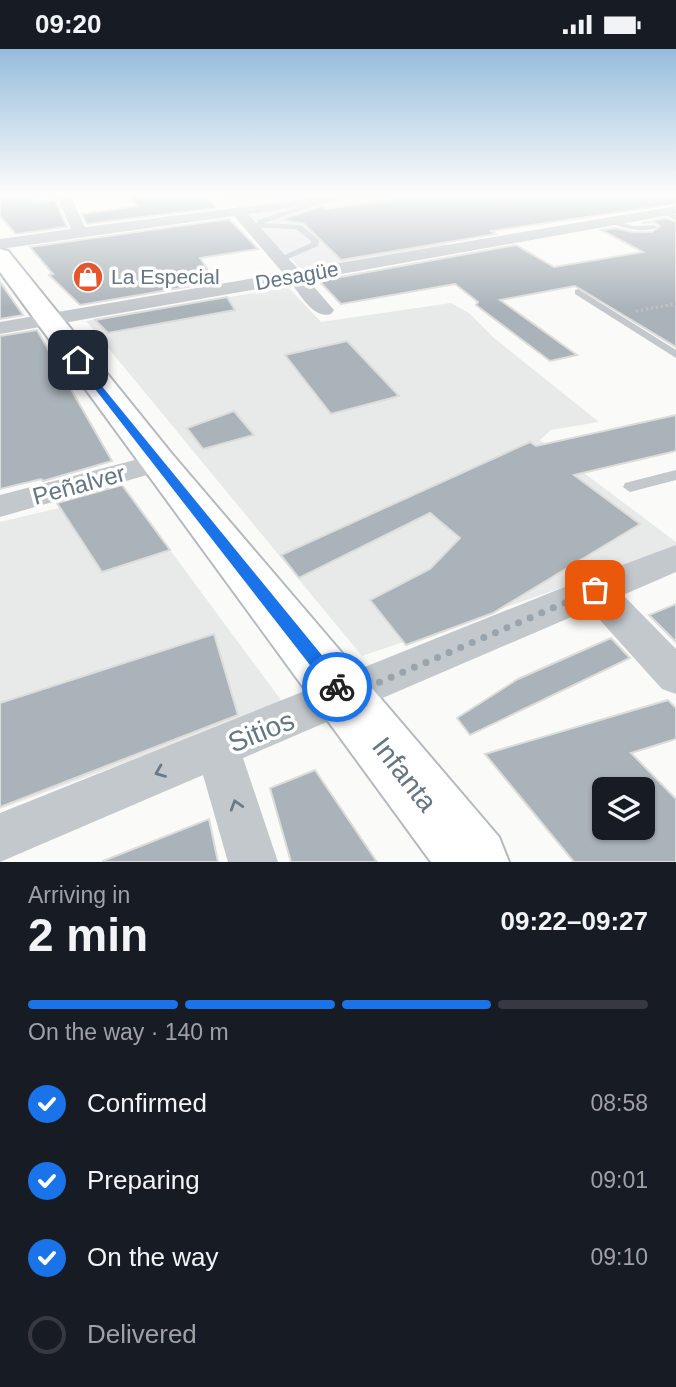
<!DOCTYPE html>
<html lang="en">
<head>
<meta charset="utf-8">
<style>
	:root { --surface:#171b24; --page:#242831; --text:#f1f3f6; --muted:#9ea1a6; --line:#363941; --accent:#1a73e8 }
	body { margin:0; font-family:Helvetica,sans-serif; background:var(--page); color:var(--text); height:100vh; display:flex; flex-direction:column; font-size:26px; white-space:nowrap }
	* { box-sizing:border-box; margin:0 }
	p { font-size:23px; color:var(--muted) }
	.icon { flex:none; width:38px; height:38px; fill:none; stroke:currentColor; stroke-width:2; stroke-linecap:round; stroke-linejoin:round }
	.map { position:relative; height:813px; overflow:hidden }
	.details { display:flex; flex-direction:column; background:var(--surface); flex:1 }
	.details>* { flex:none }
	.controls { position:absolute; left:592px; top:728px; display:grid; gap:14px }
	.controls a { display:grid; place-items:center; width:63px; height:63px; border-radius:10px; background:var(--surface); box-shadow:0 2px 5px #0004; font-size:35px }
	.pin { position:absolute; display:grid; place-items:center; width:60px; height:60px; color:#fff; margin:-30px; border-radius:14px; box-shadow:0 4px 10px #0006 }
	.courier { position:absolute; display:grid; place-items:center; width:70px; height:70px; margin:-35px; border:5px solid #1a73e8; border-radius:50%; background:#fff; color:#222; box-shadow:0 2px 9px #0007 }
	.overview em { font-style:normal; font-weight:600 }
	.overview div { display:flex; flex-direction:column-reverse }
	.overview { display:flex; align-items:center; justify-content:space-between; height:119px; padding:0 28px }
	h1 { font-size:46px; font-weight:600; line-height:52px }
	.bar { display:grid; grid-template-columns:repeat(4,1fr); gap:10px 7px; align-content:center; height:84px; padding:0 28px }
	.bar i { height:9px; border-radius:5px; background:var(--line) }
	.bar .selected { background:var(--accent) }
	.bar p { grid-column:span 4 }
	ol { padding:0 28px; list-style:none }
	li { display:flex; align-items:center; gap:21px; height:77px }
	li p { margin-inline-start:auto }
	li .icon { padding:7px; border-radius:50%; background:var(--accent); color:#fff; stroke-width:4 }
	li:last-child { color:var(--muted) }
	li i { width:38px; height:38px; border:4px solid var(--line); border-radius:50% }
	.status { display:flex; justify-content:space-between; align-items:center; height:49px; padding:0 35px; background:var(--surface); direction:ltr }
	.status svg { height:19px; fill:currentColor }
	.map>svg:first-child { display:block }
	.built { fill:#e8e9e9 }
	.building { fill:#aab3b9; stroke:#dcdcda; stroke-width:2; fill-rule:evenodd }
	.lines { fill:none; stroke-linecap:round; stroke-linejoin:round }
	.primary-casing { stroke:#b5babe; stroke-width:4 }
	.path { stroke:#bbbfc2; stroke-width:3.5; stroke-dasharray:2.5 2.5; stroke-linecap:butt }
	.lane { fill:#c3c8cc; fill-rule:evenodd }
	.street { fill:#c3c8cc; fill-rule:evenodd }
	.primary { fill:#fff; fill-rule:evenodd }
	.oneway { stroke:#6a7a87 }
	.route { fill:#1a73e8 }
	.done { stroke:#99a4ac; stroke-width:7; stroke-dasharray:0 12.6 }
	.labels { text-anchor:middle; stroke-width:7; stroke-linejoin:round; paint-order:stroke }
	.far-street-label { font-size:21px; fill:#657683; stroke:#fff }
	.far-poi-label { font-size:21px; fill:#657683; stroke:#fff; text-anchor:start }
	.street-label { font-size:24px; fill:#657683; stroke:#fff }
	.near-street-label { font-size:28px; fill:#657683; stroke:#fff }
</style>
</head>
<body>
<div class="status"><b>09:20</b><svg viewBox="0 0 49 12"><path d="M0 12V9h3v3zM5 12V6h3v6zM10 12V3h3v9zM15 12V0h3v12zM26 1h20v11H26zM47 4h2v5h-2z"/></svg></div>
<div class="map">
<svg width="676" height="813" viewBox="0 0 676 813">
	<rect width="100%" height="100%" fill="#fafaf8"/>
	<g class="built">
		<path d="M 223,146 L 423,146 L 380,153 L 450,197 L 304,222 Z"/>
		<path d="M 288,238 L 321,273 L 451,254 L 469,264 L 494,289 L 599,373 L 551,381 L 540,391 L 676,493 L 676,500 L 362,607 L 86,272 Z"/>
		<path d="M 127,443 L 284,655 L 0,760 L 0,473 Z"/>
	</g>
	<g class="building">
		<path d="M 0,146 L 33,146 L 34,153 L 55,151 L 67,178 L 16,185 L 0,167 Z"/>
		<path d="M 130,146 L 205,146 L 217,159 L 87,175 L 82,165 L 137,157 Z"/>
		<path d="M 423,146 L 676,146 L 676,155 L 491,182 L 496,185 L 341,211 L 303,174 L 281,171 L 321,157 L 325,160 Z"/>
		<path d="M 666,169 L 676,173 L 676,298 L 575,237 L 500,251 L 577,306 L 550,312 L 476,256 L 478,253 L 455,235 L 341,255 L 319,232 L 516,196 L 554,218 L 643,203 L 601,181 L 615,179 L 633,183 L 652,183 L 660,177 L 654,173 L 641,174 Z"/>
		<path d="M 229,170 L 258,200 L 200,209 L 216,233 L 80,256 L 49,226 L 53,225 L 30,198 Z"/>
		<path d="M 0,233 L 23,266 L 0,270 Z"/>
		<path d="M 227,248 L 235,261 L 108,284 L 95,271 Z"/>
		<path d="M 37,281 L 112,412 L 43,432 L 41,430 L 0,440 L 0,287 Z"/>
		<path d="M 347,292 L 399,347 L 331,365 L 285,306 Z"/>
		<path d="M 234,362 L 254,386 L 203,400 L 187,379 Z"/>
		<path d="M 676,366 L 676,402 L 574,426 L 640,475 L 493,564 L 406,596 L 370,551 L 430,520 L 460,489 L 430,464 L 299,529 L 281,506 L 530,393 L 536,397 Z"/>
		<path d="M 122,436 L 170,501 L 102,523 L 57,454 Z"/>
		<path d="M 676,555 L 676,593 L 649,566 Z"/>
		<path d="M 214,585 L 238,666 L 0,758 L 0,654 Z"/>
		<path d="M 611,589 L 630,609 L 470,686 L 457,669 L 518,630 Z"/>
		<path d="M 668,651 L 676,659 L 676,690 L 631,704 L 676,750 L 676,813 L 574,813 L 485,705 ZM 604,740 L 642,740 L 642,779 L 604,779 Z"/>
		<path d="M 315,721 L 377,813 L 291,813 L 270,739 Z"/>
		<path d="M 209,770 L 218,813 L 103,813 L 103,812 Z"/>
	</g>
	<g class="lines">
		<g class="primary-casing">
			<path id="primary" d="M 0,200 L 8,202 L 172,405 L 499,788 L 509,813 L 431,813 L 0,223 Z"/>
		</g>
		<path class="path" d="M 636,262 L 676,255"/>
		<g class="lane">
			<path d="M 335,146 L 346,146 L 264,174 L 301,176 L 319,191 L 318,197 L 283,212 L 276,210 L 311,194 L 311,192 L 296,180 L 250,178 L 246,176 L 258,174 L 258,171 Z"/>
			<path d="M 663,161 L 676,166 L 676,171 L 663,165 Z"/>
			<path d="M 612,170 L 633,177 L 654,176 L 658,178 C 642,185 625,179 609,174 L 609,170 Z"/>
			<path d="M 578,240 L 676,301 L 676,309 L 575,245 L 575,241 Z"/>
			<path d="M 676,421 L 676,431 L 630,443 L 623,438 L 625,434 Z"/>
		</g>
		<g class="street">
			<path d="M 56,146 L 70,146 L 85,178 L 336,146 L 336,152 L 331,153 L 248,165 L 299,221 L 676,157 L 676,165 L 308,231 L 334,261 L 331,265 C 313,270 301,246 291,234 L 0,285 L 0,273 L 283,224 L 234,167 L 0,200 L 0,190 L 71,180 Z"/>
			<path d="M 158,405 L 168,408 L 172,414 L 168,420 L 0,468 L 0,446 Z"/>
			<path d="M 676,496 L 676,523 L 623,546 L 676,600 L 676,645 L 662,640 L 590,560 L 243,709 L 278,813 L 228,813 L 203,726 L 0,813 L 0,764 L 582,531 Z"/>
		</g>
		<use href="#primary" class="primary"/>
	</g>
	<defs><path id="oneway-chevron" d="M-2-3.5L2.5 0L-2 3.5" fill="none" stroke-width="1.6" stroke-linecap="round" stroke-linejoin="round" transform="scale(1.75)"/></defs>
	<g class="oneway">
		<use href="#oneway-chevron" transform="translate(160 723) rotate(158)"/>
		<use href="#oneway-chevron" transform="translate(236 756) rotate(-107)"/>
	</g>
	<linearGradient id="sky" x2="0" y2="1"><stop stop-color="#96bcdc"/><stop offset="0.56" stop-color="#fdfdfc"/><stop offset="1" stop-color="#fdfdfc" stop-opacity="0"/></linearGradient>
	<rect width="676" height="260" fill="url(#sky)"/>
	<path class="route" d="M 78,308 L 343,632 L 345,638 L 343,643 L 337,645 L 331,643 L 74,313 L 73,311 Z"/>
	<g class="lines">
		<path class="done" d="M 337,638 L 345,648 L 595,541"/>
	</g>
	<defs>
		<g id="shop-disc" transform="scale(1.575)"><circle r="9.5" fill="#e4572e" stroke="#fff"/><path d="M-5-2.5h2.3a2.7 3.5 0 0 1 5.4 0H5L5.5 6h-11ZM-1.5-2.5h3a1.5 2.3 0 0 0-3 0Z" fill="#fff"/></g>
	</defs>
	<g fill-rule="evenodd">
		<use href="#shop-disc" x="88" y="228"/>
	</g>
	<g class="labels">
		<g class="far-street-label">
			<text transform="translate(297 227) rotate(-10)" y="7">Desagüe</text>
		</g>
		<g class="far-poi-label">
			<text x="111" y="235">La Especial</text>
		</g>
		<g class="street-label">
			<text transform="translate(79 436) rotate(-15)" y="8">Peñalver</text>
		</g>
		<g class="near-street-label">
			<text transform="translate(261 682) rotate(-22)" y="10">Sitios</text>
			<text transform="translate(405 725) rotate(52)" y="10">Infanta</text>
		</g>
	</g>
</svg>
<div class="controls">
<a><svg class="icon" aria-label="layers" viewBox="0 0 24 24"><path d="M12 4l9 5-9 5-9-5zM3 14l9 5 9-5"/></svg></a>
</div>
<div class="pin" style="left:595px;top:541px;background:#ea580c"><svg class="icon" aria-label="bag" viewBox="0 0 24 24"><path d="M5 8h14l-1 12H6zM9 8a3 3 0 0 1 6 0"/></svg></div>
<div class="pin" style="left:78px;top:311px;background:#1f2937"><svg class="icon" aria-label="home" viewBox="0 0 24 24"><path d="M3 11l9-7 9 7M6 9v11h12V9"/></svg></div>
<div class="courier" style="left:337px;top:638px"><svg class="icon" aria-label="bike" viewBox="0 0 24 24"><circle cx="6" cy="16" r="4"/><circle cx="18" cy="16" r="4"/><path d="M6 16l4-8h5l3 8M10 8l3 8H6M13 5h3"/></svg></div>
</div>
<section class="details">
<div class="overview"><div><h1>2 min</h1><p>Arriving in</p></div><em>09:22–09:27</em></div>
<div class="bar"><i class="selected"></i><i class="selected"></i><i class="selected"></i><i></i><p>On the way · 140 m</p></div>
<ol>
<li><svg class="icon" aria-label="check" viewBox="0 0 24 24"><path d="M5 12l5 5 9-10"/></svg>Confirmed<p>08:58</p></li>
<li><svg class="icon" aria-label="check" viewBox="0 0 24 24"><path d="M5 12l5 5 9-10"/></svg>Preparing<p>09:01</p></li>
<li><svg class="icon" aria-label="check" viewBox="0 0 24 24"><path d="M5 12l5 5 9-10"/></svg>On the way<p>09:10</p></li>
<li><i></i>Delivered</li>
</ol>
</section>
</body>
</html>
